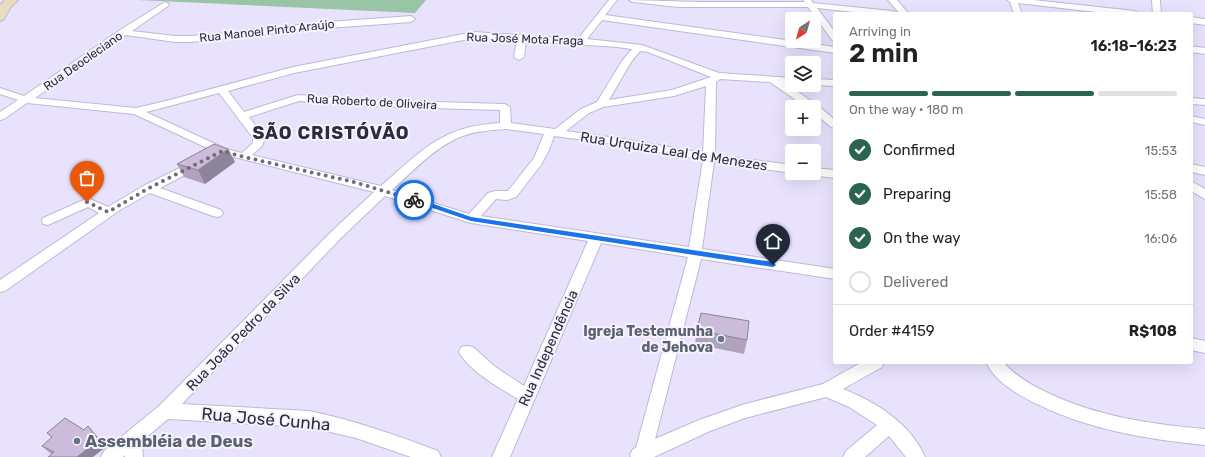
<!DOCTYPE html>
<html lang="en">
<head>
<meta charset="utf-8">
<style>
	:root { --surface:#fff; --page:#f6f6f6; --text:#222; --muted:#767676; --line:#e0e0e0; --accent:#2b654f }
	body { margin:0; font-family:Rubik,sans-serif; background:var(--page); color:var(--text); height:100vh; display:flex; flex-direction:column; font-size:15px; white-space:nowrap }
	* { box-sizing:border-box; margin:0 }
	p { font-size:13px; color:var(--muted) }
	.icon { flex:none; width:22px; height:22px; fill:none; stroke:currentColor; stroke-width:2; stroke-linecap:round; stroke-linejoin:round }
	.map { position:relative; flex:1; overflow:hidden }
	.sheet { position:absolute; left:833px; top:12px; width:360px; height:352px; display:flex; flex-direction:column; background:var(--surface); border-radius:4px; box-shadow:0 4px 16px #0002 }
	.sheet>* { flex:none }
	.needle { width:26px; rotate:217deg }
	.tools { position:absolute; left:785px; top:12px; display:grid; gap:8px }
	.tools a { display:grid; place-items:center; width:36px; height:36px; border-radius:4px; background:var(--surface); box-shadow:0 4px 16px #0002; font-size:20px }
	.pin { position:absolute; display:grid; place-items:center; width:34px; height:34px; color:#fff; margin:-41px -17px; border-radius:50% 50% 50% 0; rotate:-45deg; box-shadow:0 0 4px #0007 }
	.pin .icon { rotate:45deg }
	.courier { position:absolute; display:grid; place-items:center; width:40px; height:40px; margin:-20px; border:3px solid #1a73e8; border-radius:50%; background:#fff; color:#222; box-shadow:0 1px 5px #0007 }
	.headline em { font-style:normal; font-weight:600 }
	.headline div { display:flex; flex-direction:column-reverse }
	.headline { display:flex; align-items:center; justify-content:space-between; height:68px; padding:0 16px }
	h1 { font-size:26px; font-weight:600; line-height:30px }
	.bar { display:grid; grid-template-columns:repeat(4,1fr); gap:6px 4px; align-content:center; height:48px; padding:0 16px }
	.bar i { height:5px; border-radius:3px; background:var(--line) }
	.bar .current { background:var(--accent) }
	.bar p { grid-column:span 4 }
	.line { display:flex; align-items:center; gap:10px; padding:0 16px; border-top:1px solid var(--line) }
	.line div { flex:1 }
	ol { padding:0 16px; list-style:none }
	li { display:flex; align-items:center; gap:12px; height:44px }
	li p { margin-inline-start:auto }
	li .icon { padding:4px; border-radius:50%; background:var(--accent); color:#fff; stroke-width:4 }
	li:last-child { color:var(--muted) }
	li i { width:22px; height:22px; border:2px solid var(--line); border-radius:50% }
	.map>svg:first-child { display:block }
	.green { fill:#97c5a5 }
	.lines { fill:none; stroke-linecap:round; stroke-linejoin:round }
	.street-casing { stroke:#c0b7d7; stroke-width:2 }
	.secondary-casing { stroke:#c0b7d7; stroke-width:2 }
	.street { fill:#fff; fill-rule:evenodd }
	.secondary { fill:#e9dcc1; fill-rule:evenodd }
	.wall { fill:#afa2bc }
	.shaded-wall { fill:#8e8499 }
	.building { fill:#cbbcdb; stroke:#8e8499 }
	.route { fill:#1a73e8 }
	.done { stroke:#706b7d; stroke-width:4; stroke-dasharray:0 7.2 }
	.worship-dot { fill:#6b7280; stroke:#f5f2ff; stroke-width:1.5 }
	.labels { text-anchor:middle; stroke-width:4; stroke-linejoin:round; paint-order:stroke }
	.far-street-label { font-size:12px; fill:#2f2b38; stroke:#f5f2ff }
	.street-label { font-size:14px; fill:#2f2b38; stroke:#f5f2ff }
	.worship-label { font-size:14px; font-weight:bold; fill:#5b616d; stroke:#f5f2ff; text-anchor:end }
	.near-street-label { font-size:17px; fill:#2f2b38; stroke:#f5f2ff }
	.near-worship-label { font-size:17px; font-weight:bold; fill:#5b616d; stroke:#f5f2ff; text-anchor:start }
	.district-label { font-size:18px; font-weight:bold; letter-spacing:1px; fill:#2f2b38; stroke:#f5f2ff }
</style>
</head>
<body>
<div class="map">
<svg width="1205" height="457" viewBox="0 0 1205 457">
	<rect width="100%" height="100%" fill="#e9e2fd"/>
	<path class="green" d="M 138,0 L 426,0 L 415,13 Z"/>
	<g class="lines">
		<g class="street-casing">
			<g id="street">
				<path d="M 609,0 L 617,0 L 605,15 L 835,47 L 835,53 L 602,20 L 587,39 L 642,45 L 719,73 L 792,78 L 792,84 L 785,83 L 817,105 L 835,120 L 835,128 L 831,127 L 814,113 L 814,107 L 806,107 L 770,82 L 720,79 L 716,82 L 715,155 L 792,165 L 792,173 L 714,162 L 702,249 L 835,269 L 835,279 L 701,259 L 655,439 L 699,420 L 745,404 L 823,384 L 862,362 L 884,362 L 882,367 L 843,389 C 876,402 910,423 925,457 L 906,457 L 889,436 L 865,457 L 843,457 L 846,451 L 877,425 L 849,407 L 826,397 L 745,418 L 710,431 L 654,457 L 631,457 L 630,455 L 633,449 L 636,448 L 688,257 L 601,243 L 510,457 L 492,457 L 518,399 C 500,388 469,371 459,352 L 461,347 L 467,346 L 473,347 L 494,366 L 524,386 L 588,241 L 471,223 L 385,196 L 342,237 L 182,404 L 309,411 C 354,420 396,435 438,451 L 441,457 L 411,457 L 356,438 L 309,427 L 168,419 L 142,441 L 143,457 L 125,457 L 125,455 L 123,457 L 101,457 L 104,451 L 159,406 L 332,231 L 374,192 L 218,153 L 134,114 L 27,103 L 4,119 L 0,120 L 0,112 L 18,100 L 0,94 L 0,88 L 24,96 L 120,30 L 165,2 L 169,4 L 168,6 L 132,31 L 175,36 L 191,36 L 328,22 L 411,16 L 415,19 L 411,22 L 328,28 L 191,42 L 175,42 L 126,35 L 35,98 L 136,108 L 166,101 L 293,67 L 474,32 L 578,39 ZM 474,38 L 517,40 L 514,57 L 519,60 L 524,57 L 526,41 L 617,47 L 632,49 L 622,61 L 597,102 L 581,109 L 555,129 L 511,123 L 510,107 L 505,104 L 366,100 L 298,95 L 244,112 L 228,91 L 294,73 ZM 640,51 L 648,52 L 711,77 L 672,90 L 609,100 L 631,62 ZM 706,86 L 703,153 L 623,139 L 566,131 L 589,113 L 603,107 L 674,96 ZM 219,93 L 253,138 L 253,143 L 242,153 L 226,149 L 146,112 ZM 299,101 L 366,106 L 500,110 L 500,123 C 485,124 467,126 452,133 C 425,144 403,167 381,186 L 252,155 L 262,146 L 265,138 L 249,117 ZM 506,129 L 544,134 L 534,158 L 508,191 L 495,191 L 488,193 L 469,214 L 392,190 C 413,171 434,148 460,137 C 475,131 491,130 506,129 ZM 554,136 L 623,145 L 703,160 L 689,247 L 481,216 L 496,199 L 507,200 L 516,197 L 541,165 L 549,150 Z"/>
				<path d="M 629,0 L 700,2 L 805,2 L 803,0 L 811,0 L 813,3 L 892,11 L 896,14 L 872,14 L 817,8 L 835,32 L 835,41 L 832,40 L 808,7 L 678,7 L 633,2 Z"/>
				<path d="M 888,0 L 897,0 L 909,14 L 900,14 Z"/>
				<path d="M 1007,0 L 1033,0 L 1135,11 L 1139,14 L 1113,14 L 1018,3 L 1022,14 L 1014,14 L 1010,2 Z"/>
				<path d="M 1152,0 L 1160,0 L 1161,14 L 1153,14 Z"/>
				<path d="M 1191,17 L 1205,19 L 1205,25 L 1191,23 Z"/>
				<path d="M 1191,46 L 1205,48 L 1205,54 L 1191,52 Z"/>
				<path d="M 814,79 L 835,80 L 835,86 L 814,85 Z"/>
				<path d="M 1191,98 L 1205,99 L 1205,105 L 1191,104 Z"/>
				<path d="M 1191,116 L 1205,119 L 1205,125 L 1191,122 Z"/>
				<path d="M 196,160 L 200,161 L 202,164 L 200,167 L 160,188 L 221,210 L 223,213 L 221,216 L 217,217 L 213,216 L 150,193 L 120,210 L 5,291 L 0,292 L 0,280 L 99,213 L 88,207 L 48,225 L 43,224 L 42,221 L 43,218 L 88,198 L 108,207 L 145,185 Z"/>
				<path d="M 1191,164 L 1205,167 L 1205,175 L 1191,172 Z"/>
				<path d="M 814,168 L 835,170 L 835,178 L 810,175 L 809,173 L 814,173 Z"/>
				<path d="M 1191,181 L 1205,189 L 1205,199 L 1191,191 Z"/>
				<path d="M 1191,338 L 1205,341 L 1205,353 L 1191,350 Z"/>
				<path d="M 986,362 L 1003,362 C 1015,376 1031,385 1048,393 C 1098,417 1151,424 1205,429 L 1205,445 C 1146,439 1090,430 1037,404 C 1017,394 996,383 986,362 Z"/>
			</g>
		</g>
		<g class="secondary-casing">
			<path id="secondary" d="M 5,0 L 18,0 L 10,8 L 4,19 L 0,21 L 0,5 Z"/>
		</g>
		<use href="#street" class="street"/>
		<use href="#secondary" class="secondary"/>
	</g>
	<g class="wall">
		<path d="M 228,149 L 235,162 L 205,184 L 184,177 L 177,164 Z"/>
		<path d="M 697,330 L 747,340 L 744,354 L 695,344 Z"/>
		<path d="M 88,426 L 95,434 L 106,447 L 51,454 L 42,446 L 52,438 L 47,433 L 84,430 Z"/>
	</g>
	<g class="shaded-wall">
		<path d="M 228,149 L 235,162 L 205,184 L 198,170 Z"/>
		<path d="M 88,426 L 95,434 L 106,447 L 93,457 L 77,457 Z"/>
	</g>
	<g class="building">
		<path d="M 214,144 L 228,149 L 198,170 L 177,164 Z"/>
		<path d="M 701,313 L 749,321 L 747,340 L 697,330 Z"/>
		<path d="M 65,418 L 84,430 L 88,426 L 99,440 L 77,457 L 48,457 L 54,452 L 42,446 L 52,437 L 47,433 Z"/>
	</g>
	<path class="route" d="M 412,198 L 416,198 L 471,217 L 773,262 L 776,265 L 773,267 L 471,221 L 412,201 Z"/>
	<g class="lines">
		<path class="done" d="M 87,202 L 108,212 L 149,188 L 222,151 L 244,157 L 354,182 L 414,200"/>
	</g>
	<g class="worship-dot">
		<circle cx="721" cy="339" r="4"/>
		<circle cx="77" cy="441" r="4"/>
	</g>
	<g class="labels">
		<g class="far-street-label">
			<text transform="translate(267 31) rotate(-6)" y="4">Rua Manoel Pinto Araújo</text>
			<text transform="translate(525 39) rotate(2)" y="4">Rua José Mota Fraga</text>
			<text transform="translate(83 61) rotate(-35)" y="4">Rua Deocleciano</text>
			<text transform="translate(372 102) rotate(3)" y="4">Rua Roberto de Oliveira</text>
		</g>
		<g class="street-label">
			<text transform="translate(674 151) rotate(9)" y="5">Rua Urquiza Leal de Menezes</text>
			<text transform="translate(243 332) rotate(-46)" y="5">Rua João Pedro da Silva</text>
			<text transform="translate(548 348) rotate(-66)" y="5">Rua Independência</text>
		</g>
		<g class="worship-label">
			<text x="713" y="336">Igreja Testemunha<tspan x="713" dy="16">de Jehova</tspan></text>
		</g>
		<g class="near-street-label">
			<text transform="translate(266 419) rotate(5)" y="6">Rua José Cunha</text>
		</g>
		<g class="near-worship-label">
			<text x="85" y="447">Assembléia de Deus</text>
		</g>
		<g class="district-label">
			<text x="331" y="139">SÃO CRISTÓVÃO</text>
		</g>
	</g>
</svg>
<div class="tools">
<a><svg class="needle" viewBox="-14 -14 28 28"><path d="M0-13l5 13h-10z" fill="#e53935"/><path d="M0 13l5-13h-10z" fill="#767676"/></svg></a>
<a><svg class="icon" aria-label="layers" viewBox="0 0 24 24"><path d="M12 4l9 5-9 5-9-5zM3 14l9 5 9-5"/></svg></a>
<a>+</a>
<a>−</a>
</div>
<div class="pin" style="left:87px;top:202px;background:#ea580c"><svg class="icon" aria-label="bag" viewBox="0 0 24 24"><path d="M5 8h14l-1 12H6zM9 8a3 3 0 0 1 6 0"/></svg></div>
<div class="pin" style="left:773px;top:265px;background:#1f2937"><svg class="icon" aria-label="home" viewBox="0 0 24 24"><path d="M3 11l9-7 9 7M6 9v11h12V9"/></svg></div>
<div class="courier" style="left:414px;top:200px"><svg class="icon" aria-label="bike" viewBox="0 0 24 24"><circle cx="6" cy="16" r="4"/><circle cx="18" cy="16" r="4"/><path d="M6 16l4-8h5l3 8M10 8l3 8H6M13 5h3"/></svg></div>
<section class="sheet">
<div class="headline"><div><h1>2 min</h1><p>Arriving in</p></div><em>16:18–16:23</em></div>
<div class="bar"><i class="current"></i><i class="current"></i><i class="current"></i><i></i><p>On the way · 180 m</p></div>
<ol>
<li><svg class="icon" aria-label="check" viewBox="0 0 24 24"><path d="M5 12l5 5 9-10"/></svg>Confirmed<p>15:53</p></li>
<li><svg class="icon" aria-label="check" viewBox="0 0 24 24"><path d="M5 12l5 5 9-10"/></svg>Preparing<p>15:58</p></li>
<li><svg class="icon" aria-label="check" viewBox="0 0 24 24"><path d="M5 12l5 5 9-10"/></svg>On the way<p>16:06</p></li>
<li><i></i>Delivered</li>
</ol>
<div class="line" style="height:52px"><div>Order #4159</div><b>R$108</b></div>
</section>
</div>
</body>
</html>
